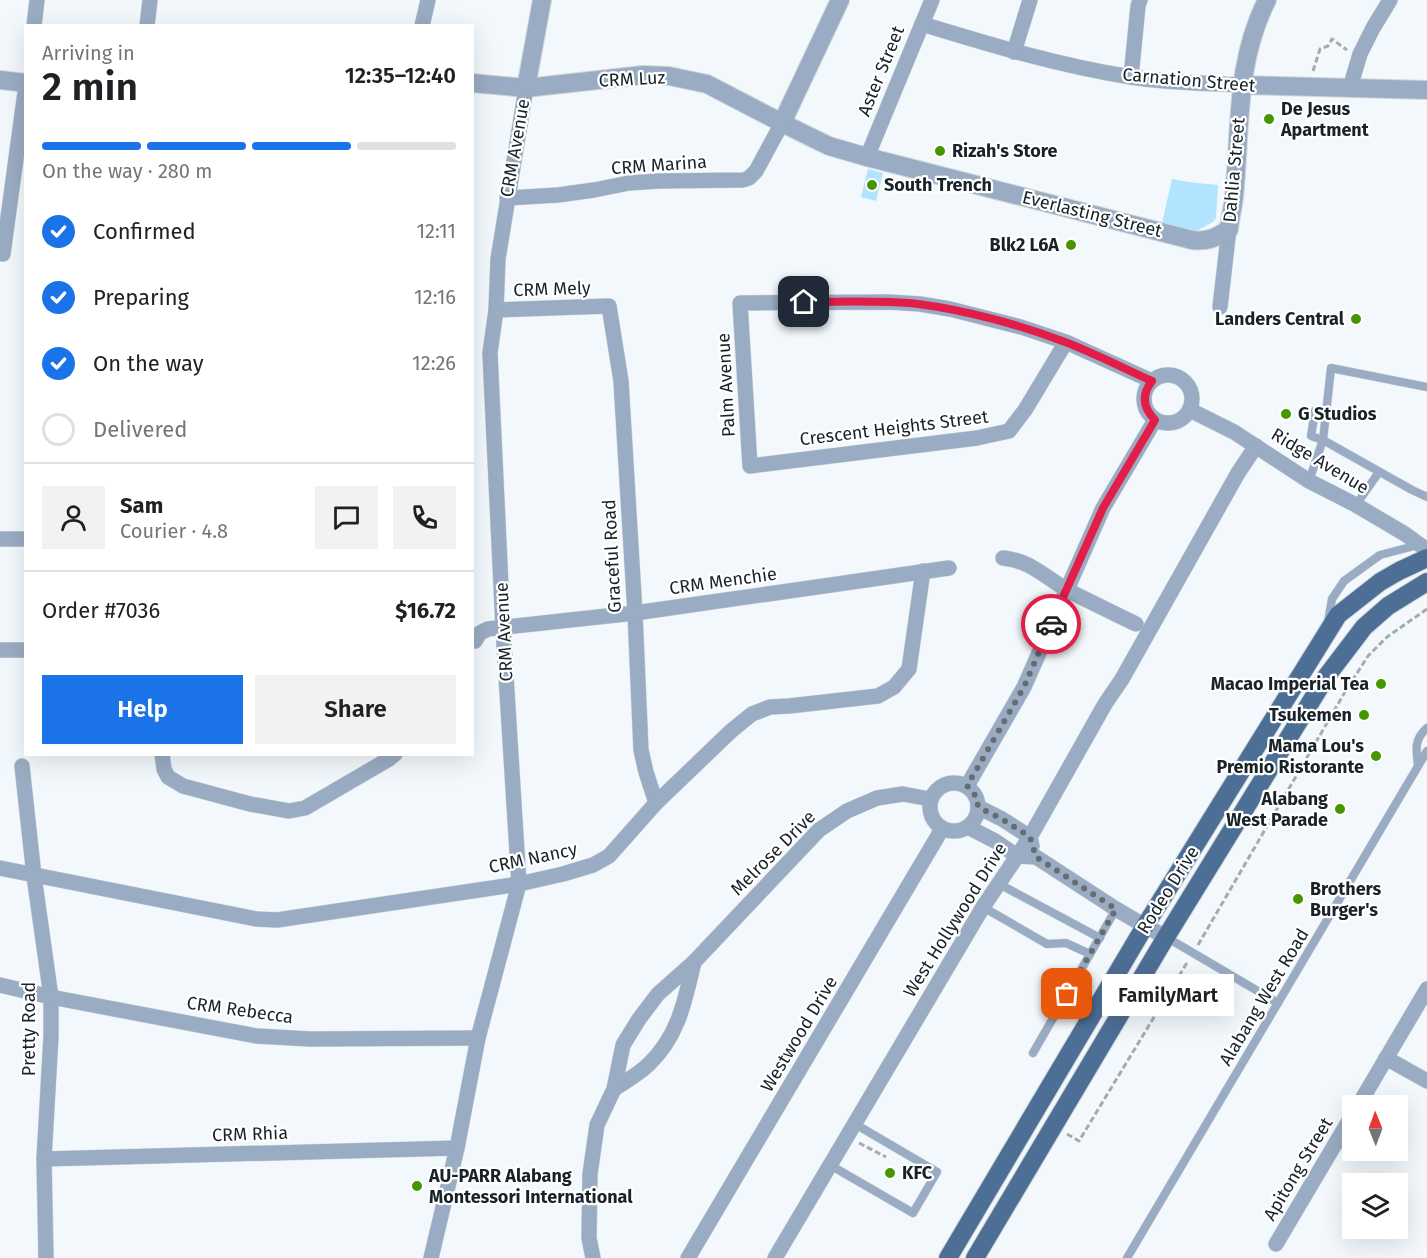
<!DOCTYPE html>
<html lang="en">
<head>
<meta charset="utf-8">
<style>
	:root { --surface:#fff; --page:#f2f2f2; --text:#202124; --muted:#757577; --line:#e0e0e0; --accent:#1a73e8 }
	body { margin:0; font-family:"Fira Sans",sans-serif; background:var(--page); color:var(--text); height:100vh; display:flex; flex-direction:column; font-size:22px; white-space:nowrap }
	* { box-sizing:border-box; margin:0 }
	p { font-size:20px; color:var(--muted) }
	.icon { flex:none; width:33px; height:33px; fill:none; stroke:currentColor; stroke-width:2; stroke-linecap:round; stroke-linejoin:round }
	.map { position:relative; flex:1; overflow:hidden }
	.side { position:absolute; left:24px; top:24px; width:450px; height:732px; display:flex; flex-direction:column; background:var(--surface); border-radius:0px; box-shadow:0 6px 24px #0002 }
	.side>* { flex:none }
	.needle { width:39px; rotate:359deg }
	.buttons { position:absolute; left:1342px; top:1095px; display:grid; gap:12px }
	.buttons a { display:grid; place-items:center; width:66px; height:66px; border-radius:0px; background:var(--surface); box-shadow:0 6px 24px #0002; font-size:30px }
	.pin { position:absolute; display:grid; place-items:center; width:51px; height:51px; color:#fff; margin:-26px; border-radius:12px; box-shadow:0 3px 9px #0006 }
	.courier { position:absolute; display:grid; place-items:center; width:60px; height:60px; margin:-30px; border:4px solid #e11d48; border-radius:50%; background:#fff; color:#222; box-shadow:0 2px 8px #0007 }
	.bubble { position:absolute; height:42px; border-radius:0px; background:var(--surface); box-shadow:0 6px 24px #0002; font-size:20px; font-weight:600; line-height:42px; text-align:center }
	.overview em { font-style:normal; font-weight:600 }
	.overview div { display:flex; flex-direction:column-reverse }
	.overview { display:flex; align-items:center; justify-content:space-between; height:102px; padding:0 18px }
	h1 { font-size:39px; font-weight:600; line-height:45px }
	.bar { display:grid; grid-template-columns:repeat(4,1fr); gap:9px 6px; align-content:center; height:72px; padding:0 18px }
	.bar i { height:8px; border-radius:4px; background:var(--line) }
	.bar .current { background:var(--accent) }
	.bar p { grid-column:span 4 }
	.line { display:flex; align-items:center; gap:15px; padding:0 18px; border-top:2px solid var(--line) }
	.line div { flex:1 }
	.round { display:grid; place-items:center; flex:none; width:63px; height:63px; border-radius:0px; background:var(--page) }
	ol { padding:0 18px; list-style:none }
	li { display:flex; align-items:center; gap:18px; height:66px }
	li p { margin-inline-start:auto }
	li .icon { padding:6px; border-radius:50%; background:var(--accent); color:#fff; stroke-width:4 }
	li:last-child { color:var(--muted) }
	li i { width:33px; height:33px; border:3px solid var(--line); border-radius:50% }
	.action { display:flex; gap:12px; margin-top:auto; padding:12px 18px }
	.action a { flex:1; height:69px; border-radius:0px; background:var(--accent); color:#fff; font-size:24px; font-weight:600; line-height:69px; text-align:center }
	.action a+a { background:var(--page); color:var(--text) }
	.map>svg:first-child { display:block }
	.green { fill:#b2e3ff }
	.lines { fill:none; stroke-linecap:round; stroke-linejoin:round }
	.service-casing { stroke:#cfd6d9; stroke-width:9 }
	.minor-casing { stroke:#cfd6d9; stroke-width:16 }
	.tertiary-casing { stroke:#cfd6d9; stroke-width:20 }
	.primary-casing { stroke:#cfd6d9; stroke-width:20 }
	.path { stroke:#a5acb1; stroke-width:3; stroke-dasharray:6 3; stroke-linecap:butt }
	.service { stroke:#9aacc3; stroke-width:8 }
	.minor { stroke:#9aacc3; stroke-width:15 }
	.tertiary { stroke:#9aacc3; stroke-width:18 }
	.primary { stroke:#4d6e95; stroke-width:18 }
	.done { stroke:#646d72; stroke-width:6; stroke-dasharray:0 10.8 }
	.route { stroke:#e11d48; stroke-width:8 }
	.poi-dot { fill:#469600; stroke:#fff; stroke-width:2 }
	.labels { text-anchor:middle; stroke-width:4.5; stroke-linejoin:round; paint-order:stroke }
	.street-label { font-size:18px; fill:#182229; stroke:#fff }
	.poi-label { font-size:18px; font-weight:bold; fill:#182229; stroke:#fff; text-anchor:start }
</style>
</head>
<body>
<div class="map">
<svg width="1427" height="1258" viewBox="0 0 1427 1258">
	<rect width="100%" height="100%" fill="#f2f8fb"/>
	<g class="green">
		<path d="M 868,169 L 883,173 L 876,201 L 861,197 Z"/>
		<path d="M 1172,179 L 1188,182 L 1218,185 L 1216,218 L 1213,222 L 1196,231 L 1162,223 Z"/>
	</g>
	<g class="lines">
		<g class="service-casing">
			<g id="service">
				<path d="M 1315,411 L 1311,436 L 1323,440 L 1412,490 L 1427,497"/>
				<path d="M 1309,481 L 1323,440 L 1331,368 L 1427,387"/>
				<path d="M 1356,505 L 1379,472"/>
				<path d="M 1328,622 L 1332,599 L 1344,581 L 1380,555 L 1418,545"/>
				<path d="M 1418,765 C 1416,750 1414,739 1427,728"/>
				<path d="M 999,884 L 1100,938"/>
				<path d="M 983,907 L 1047,944 L 1066,943 L 1090,954"/>
				<path d="M 1166,937 L 1278,1003"/>
				<path d="M 1033,1053 L 1116,909"/>
				<path d="M 830,1165 L 913,1213 L 937,1172 L 855,1124"/>
				<path d="M 1127,1258 L 1427,751"/>
			</g>
		</g>
		<g class="minor-casing">
			<g id="minor">
				<path d="M 922,24 C 991,45 1060,66 1131,77 C 1168,83 1205,83 1241,85"/>
				<path d="M 34,26 L 37,0"/>
				<path d="M 147,26 L 150,0"/>
				<path d="M 422,26 L 428,0"/>
				<path d="M 1014,52 L 1030,0"/>
				<path d="M 1131,77 L 1138,6 L 1140,0"/>
				<path d="M 1350,88 L 1360,54 L 1373,28 L 1390,0"/>
				<path d="M 867,157 L 932,0"/>
				<path d="M 507,198 L 558,195 L 594,190 L 629,183 L 659,181 L 743,180 L 749,178 L 756,171 L 782,123"/>
				<path d="M 3,254 L 26,85"/>
				<path d="M 1220,307 L 1229,229"/>
				<path d="M 496,310 L 609,306 L 621,381 L 635,613 L 641,750 L 646,772 L 656,803"/>
				<path d="M 1066,342 L 1025,410 L 1009,431 L 977,438 L 750,466 L 740,303 L 889,302 L 920,304 L 950,309 L 1021,327 L 1066,342 L 1152,381"/>
				<circle cx="1168" cy="399" r="24"/>
				<path d="M 1190,410 L 1234,432 L 1309,481 L 1356,505 L 1405,534 L 1427,550"/>
				<path d="M 0,539 L 26,539"/>
				<path d="M 1003,558 C 1030,560 1046,578 1069,591 C 1091,602 1113,613 1136,624"/>
				<path d="M 472,641 L 475,641 L 480,633 L 488,629 L 635,613 L 949,568"/>
				<path d="M 0,650 L 26,650"/>
				<path d="M 162,754 L 164,769 L 168,777 L 183,786 L 250,804 L 289,811 L 305,808 L 389,759 L 395,754"/>
				<path d="M 22,766 L 34,876 L 51,997 L 51,1036 L 44,1159 L 46,1258"/>
				<circle cx="954" cy="807" r="24"/>
				<path d="M 967,786 L 1024,687 L 1103,508 L 1155,420"/>
				<path d="M 978,807 L 1002,819 L 1030,837 L 1032,846"/>
				<path d="M 968,827 L 995,841 L 1017,856 L 1036,857 L 1116,909 L 1145,926 L 1166,937"/>
				<path d="M 0,868 L 256,919 L 277,920 L 519,884 L 563,874 L 593,865 L 609,856 L 656,803 L 731,731 L 752,714 L 770,707 L 789,706 L 878,696 L 894,687 L 909,669 L 923,571"/>
				<path d="M 0,985 L 51,997 L 256,1036 L 310,1039 L 478,1038"/>
				<path d="M 1386,1058 L 1427,1081"/>
				<path d="M 614,1089 C 626,1081 639,1074 649,1064 C 679,1035 685,1000 694,962"/>
				<path d="M 1358,1106 L 1427,989"/>
				<path d="M 44,1159 L 457,1148"/>
				<path d="M 1276,1244 L 1353,1114"/>
				<path d="M 431,1258 L 457,1148 L 478,1038 L 519,884 L 503,628 L 490,353 L 496,310 L 498,259 L 526,88"/>
				<path d="M 593,1258 L 589,1238 L 590,1174 L 597,1125 L 614,1089 L 623,1045 L 639,1019 L 658,994 L 694,962 L 819,830 L 847,811 L 877,798 L 903,794 L 930,799"/>
				<path d="M 688,1258 L 942,829"/>
				<path d="M 775,1258 L 983,907 L 1030,837 L 1105,704 L 1122,679 L 1238,473 L 1256,446"/>
			</g>
		</g>
		<g class="tertiary-casing">
			<g id="tertiary">
				<path d="M 0,80 L 26,83"/>
				<path d="M 472,83 L 526,88 L 643,75 L 669,76 L 707,84 L 782,123 L 829,146 L 867,157 L 1192,240 C 1207,242 1216,238 1229,229 C 1230,218 1233,207 1234,197 C 1241,128 1235,63 1267,0"/>
				<path d="M 1241,85 L 1427,90"/>
				<path d="M 526,88 L 542,0"/>
				<path d="M 782,123 L 840,0"/>
			</g>
		</g>
		<g class="primary-casing">
			<g id="primary">
				<path d="M 948,1258 L 1145,926 L 1338,615 L 1380,582 L 1399,571 L 1427,558"/>
				<path d="M 975,1258 L 1166,937 L 1326,677 L 1364,627 L 1388,606 L 1427,582"/>
			</g>
		</g>
		<g class="path">
			<path d="M 1313,71 L 1320,49 L 1328,46 L 1332,39 L 1347,50"/>
			<path d="M 1198,945 L 1345,692 L 1368,656 L 1387,637 L 1427,609"/>
			<path d="M 1067,1134 L 1079,1141 L 1188,961"/>
			<path d="M 859,1143 L 886,1157"/>
		</g>
		<use href="#service" class="service"/>
		<use href="#minor" class="minor"/>
		<use href="#tertiary" class="tertiary"/>
		<use href="#primary" class="primary"/>
	</g>
	<g class="lines">
		<path class="done" d="M 1051,624 L 1024,687 L 967,786 C 974,792 977,797 978,807 L 1002,819 L 1030,837 L 1036,857 L 1116,909 L 1067,994"/>
		<path class="route" d="M 804,302 C 842,302 881,300 918,304 C 965,310 1021,325 1065,342 C 1094,353 1123,368 1152,381 C 1141,395 1143,408 1155,420 L 1103,508 L 1051,624"/>
	</g>
	<g class="poi-dot">
		<circle cx="1269" cy="119" r="6"/>
		<circle cx="940" cy="151" r="6"/>
		<circle cx="872" cy="185" r="6"/>
		<circle cx="1071" cy="245" r="6"/>
		<circle cx="1356" cy="319" r="6"/>
		<circle cx="1286" cy="414" r="6"/>
		<circle cx="1381" cy="684" r="6"/>
		<circle cx="1364" cy="715" r="6"/>
		<circle cx="1376" cy="756" r="6"/>
		<circle cx="1340" cy="809" r="6"/>
		<circle cx="1298" cy="899" r="6"/>
		<circle cx="890" cy="1173" r="6"/>
		<circle cx="417" cy="1186" r="6"/>
	</g>
	<g class="labels">
		<g class="street-label">
			<text transform="translate(881 71) rotate(-68)" y="6">Aster Street</text>
			<text transform="translate(632 79) rotate(-3)" y="6">CRM Luz</text>
			<text transform="translate(1189 80) rotate(5)" y="6">Carnation Street</text>
			<text transform="translate(515 148) rotate(-80)" y="6">CRM Avenue</text>
			<text transform="translate(659 165) rotate(-4)" y="6">CRM Marina</text>
			<text transform="translate(1234 170) rotate(-85)" y="6">Dahlia Street</text>
			<text transform="translate(1092 214) rotate(14)" y="6">Everlasting Street</text>
			<text transform="translate(552 289) rotate(-2)" y="6">CRM Mely</text>
			<text transform="translate(726 385) rotate(-93)" y="6">Palm Avenue</text>
			<text transform="translate(894 428) rotate(-7)" y="6">Crescent Heights Street</text>
			<text transform="translate(1320 461) rotate(31)" y="6">Ridge Avenue</text>
			<text transform="translate(612 556) rotate(-93)" y="6">Graceful Road</text>
			<text transform="translate(723 581) rotate(-8)" y="6">CRM Menchie</text>
			<text transform="translate(504 632) rotate(-93)" y="6">CRM Avenue</text>
			<text transform="translate(773 853) rotate(-45)" y="6">Melrose Drive</text>
			<text transform="translate(533 858) rotate(-12)" y="6">CRM Nancy</text>
			<text transform="translate(1168 890) rotate(-58)" y="6">Rodeo Drive</text>
			<text transform="translate(955 920) rotate(-58)" y="6">West Hollywood Drive</text>
			<text transform="translate(1264 997) rotate(-59)" y="6">Alabang West Road</text>
			<text transform="translate(240 1010) rotate(8)" y="6">CRM Rebecca</text>
			<text transform="translate(29 1029) rotate(-90)" y="6">Pretty Road</text>
			<text transform="translate(799 1034) rotate(-59)" y="6">Westwood Drive</text>
			<text transform="translate(250 1134) rotate(-2)" y="6">CRM Rhia</text>
			<text transform="translate(1298 1169) rotate(-59)" y="6">Apitong Street</text>
		</g>
		<g class="poi-label">
			<text x="1281" y="115">De Jesus<tspan x="1281" dy="21">Apartment</tspan></text>
			<text x="952" y="157">Rizah's Store</text>
			<text x="884" y="191">South Trench</text>
			<text x="1059" y="251" text-anchor="end">Blk2 L6A</text>
			<text x="1344" y="325" text-anchor="end">Landers Central</text>
			<text x="1298" y="420">G Studios</text>
			<text x="1369" y="690" text-anchor="end">Macao Imperial Tea</text>
			<text x="1352" y="721" text-anchor="end">Tsukemen</text>
			<text x="1364" y="752" text-anchor="end">Mama Lou's<tspan x="1364" dy="21">Premio Ristorante</tspan></text>
			<text x="1328" y="805" text-anchor="end">Alabang<tspan x="1328" dy="21">West Parade</tspan></text>
			<text x="1310" y="895">Brothers<tspan x="1310" dy="21">Burger's</tspan></text>
			<text x="902" y="1179">KFC</text>
			<text x="429" y="1182">AU-PARR Alabang<tspan x="429" dy="21">Montessori International</tspan></text>
		</g>
	</g>
</svg>
<div class="buttons">
<a><svg class="needle" viewBox="-14 -14 28 28"><path d="M0-13l5 13h-10z" fill="#e53935"/><path d="M0 13l5-13h-10z" fill="#757577"/></svg></a>
<a><svg class="icon" aria-label="layers" viewBox="0 0 24 24"><path d="M12 4l9 5-9 5-9-5zM3 14l9 5 9-5"/></svg></a>
</div>
<div class="pin" style="left:1067px;top:994px;background:#ea580c"><svg class="icon" aria-label="bag" viewBox="0 0 24 24"><path d="M5 8h14l-1 12H6zM9 8a3 3 0 0 1 6 0"/></svg></div>
<div class="pin" style="left:804px;top:302px;background:#1f2937"><svg class="icon" aria-label="home" viewBox="0 0 24 24"><path d="M3 11l9-7 9 7M6 9v11h12V9"/></svg></div>
<div class="courier" style="left:1051px;top:624px"><svg class="icon" aria-label="car" viewBox="0 0 24 24"><path d="M5 17H2v-5l4-1 3-4h7l3 4 3 1v5h-3M9 17h6M6 11h13"/><circle cx="7" cy="17" r="2"/><circle cx="17" cy="17" r="2"/></svg></div>
<div class="bubble" style="left:1102px;top:974px;width:132px">FamilyMart</div>
<section class="side">
<div class="overview"><div><h1>2 min</h1><p>Arriving in</p></div><em>12:35–12:40</em></div>
<div class="bar"><i class="current"></i><i class="current"></i><i class="current"></i><i></i><p>On the way · 280 m</p></div>
<ol>
<li><svg class="icon" aria-label="check" viewBox="0 0 24 24"><path d="M5 12l5 5 9-10"/></svg>Confirmed<p>12:11</p></li>
<li><svg class="icon" aria-label="check" viewBox="0 0 24 24"><path d="M5 12l5 5 9-10"/></svg>Preparing<p>12:16</p></li>
<li><svg class="icon" aria-label="check" viewBox="0 0 24 24"><path d="M5 12l5 5 9-10"/></svg>On the way<p>12:26</p></li>
<li><i></i>Delivered</li>
</ol>
<div class="line" style="height:108px"><a class="round"><svg class="icon" aria-label="person" viewBox="0 0 24 24"><circle cx="12" cy="8" r="4"/><path d="M4 21q1-7 8-7t8 7"/></svg></a><div><b>Sam</b><p>Courier · 4.8</p></div><a class="round"><svg class="icon" aria-label="chat" viewBox="0 0 24 24"><path d="M4 5h16v11H9l-5 4z"/></svg></a><a class="round"><svg class="icon" aria-label="phone" viewBox="0 0 24 24"><path d="M5 4h4l2 5-3 2q2 4 5 5l2-3 5 2v4C11 20 4 13 5 4z"/></svg></a></div>
<div class="line" style="height:78px"><div>Order #7036</div><b>$16.72</b></div>
<div class="action"><a>Help</a><a>Share</a></div>
</section>
</div>
</body>
</html>
